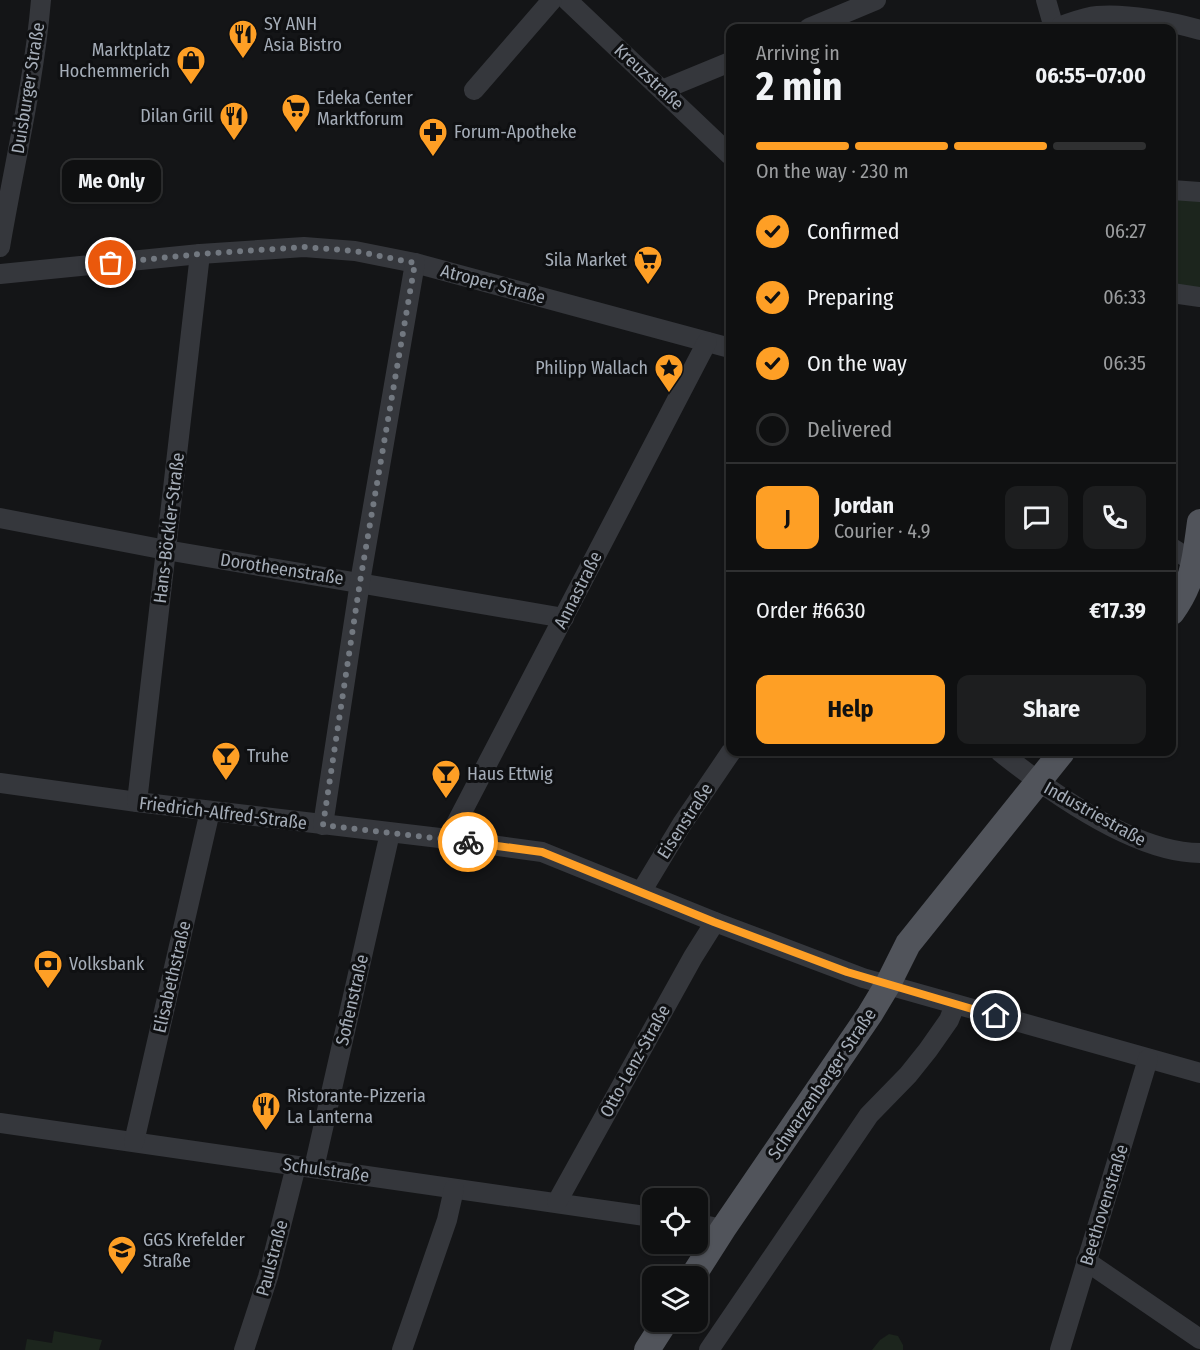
<!DOCTYPE html>
<html lang="en">
<head>
<meta charset="utf-8">
<style>
	:root { --surface:#0f1011; --page:#1d1e1f; --text:#f1f3f6; --muted:#9b9d9f; --line:#2f3031; --accent:#fe9f25 }
	body { margin:0; font-family:"Fira Sans Condensed",sans-serif; background:var(--page); color:var(--text); height:100vh; display:flex; flex-direction:column; font-size:22px; white-space:nowrap }
	* { box-sizing:border-box; margin:0 }
	p { font-size:20px; color:var(--muted) }
	.icon { flex:none; width:33px; height:33px; fill:none; stroke:currentColor; stroke-width:2; stroke-linecap:round; stroke-linejoin:round }
	.map { position:relative; flex:1; overflow:hidden }
	.details { position:absolute; left:726px; top:24px; width:450px; height:732px; display:flex; flex-direction:column; background:var(--surface); border-radius:12px; box-shadow:0 2px 4px #0004,0 0 0 2px var(--line) }
	.details>* { flex:none }
	.tools { position:absolute; left:642px; top:1188px; display:grid; gap:12px }
	.tools a { display:grid; place-items:center; width:66px; height:66px; border-radius:12px; background:var(--surface); box-shadow:0 2px 4px #0004,0 0 0 2px var(--line); font-size:30px }
	.pin { position:absolute; display:grid; place-items:center; width:51px; height:51px; color:#fff; margin:-26px; border:3px solid #fff; border-radius:50%; box-shadow:0 2px 6px #0007 }
	.courier { position:absolute; display:grid; place-items:center; width:60px; height:60px; margin:-30px; border:4px solid #fe9f25; border-radius:50%; background:#fff; color:#222; box-shadow:0 2px 8px #0007 }
	.bubble { position:absolute; height:42px; border-radius:12px; background:var(--surface); box-shadow:0 2px 4px #0004,0 0 0 2px var(--line); font-size:20px; font-weight:700; line-height:42px; text-align:center }
	.summary em { font-style:normal; font-weight:700 }
	.summary div { display:flex; flex-direction:column-reverse }
	.summary { display:flex; align-items:center; justify-content:space-between; height:102px; padding:0 30px }
	h1 { font-size:39px; font-weight:700; line-height:45px }
	.bar { display:grid; grid-template-columns:repeat(4,1fr); gap:9px 6px; align-content:center; height:72px; padding:0 30px }
	.bar i { height:8px; border-radius:4px; background:var(--line) }
	.bar .selected { background:var(--accent) }
	.bar p { grid-column:span 4 }
	.line { display:flex; align-items:center; gap:15px; padding:0 30px; border-top:2px solid var(--line) }
	.line div { flex:1 }
	.round { display:grid; place-items:center; flex:none; width:63px; height:63px; border-radius:12px; background:var(--page) }
	ol { padding:0 30px; list-style:none }
	li { display:flex; align-items:center; gap:18px; height:66px }
	li p { margin-inline-start:auto }
	li .icon { padding:6px; border-radius:50%; background:var(--accent); color:#111; stroke-width:4 }
	li:last-child { color:var(--muted) }
	li i { width:33px; height:33px; border:3px solid var(--line); border-radius:50% }
	.button { display:flex; gap:12px; margin-top:auto; padding:12px 30px }
	.button a { flex:1; height:69px; border-radius:12px; background:var(--accent); color:#111; font-size:24px; font-weight:700; line-height:69px; text-align:center }
	.button a+a { background:var(--page); color:var(--text) }
	.map>svg:first-child { display:block }
	.green { fill:#1c251d }
	.lines { fill:none; stroke-linecap:round; stroke-linejoin:round }
	.minor { stroke:#35373c; stroke-width:20 }
	.major { stroke:#51545b; stroke-width:26 }
	.done { stroke:#727880; stroke-width:6; stroke-dasharray:0 10.8 }
	.route { stroke:#fe9f25; stroke-width:8 }
	.labels { text-anchor:middle; stroke-width:6; stroke-linejoin:round; paint-order:stroke }
	.poi-label { font-size:18px; fill:#a5adb8; stroke:#0f1012; text-anchor:start }
	.street-label { font-size:18px; fill:#a5adb8; stroke:#0f1012 }
</style>
</head>
<body>
<div class="map">
<svg width="1200" height="1350" viewBox="0 0 1200 1350">
	<rect width="100%" height="100%" fill="#141517"/>
	<g class="green">
		<path d="M 1172,194 L 1200,198 L 1200,288 L 1172,285 Z"/>
		<path d="M 54,1331 L 102,1340 L 99,1350 L 25,1350 L 27,1339 L 52,1343 Z"/>
		<path d="M 889,1334 L 898,1336 L 903,1345 L 903,1350 L 872,1350 L 880,1340 Z"/>
	</g>
	<g class="lines">
		<g class="minor">
			<path d="M 567,0 L 730,155"/>
			<path d="M 1046,0 L 1052,21"/>
			<path d="M 1061,26 C 1073,22 1085,17 1097,16 C 1126,13 1173,22 1200,30"/>
			<path d="M 809,28 L 876,0"/>
			<path d="M 474,90 L 552,0"/>
			<path d="M 662,90 L 730,62"/>
			<path d="M 1172,190 L 1200,192"/>
			<path d="M 0,247 C 14,164 34,83 41,0"/>
			<path d="M 0,274 L 200,254 L 304,247 L 355,251 L 415,263 L 730,348"/>
			<path d="M 1172,293 L 1200,297"/>
			<path d="M 0,518 L 166,550 L 564,618"/>
			<path d="M 1172,548 L 1200,566"/>
			<path d="M 1000,752 C 1049,791 1135,853 1200,853"/>
			<path d="M 0,783 L 137,802 L 448,839 L 542,852 L 715,922 L 863,978 L 1200,1073"/>
			<path d="M 137,802 L 200,254"/>
			<path d="M 323,825 L 360,582 L 415,263"/>
			<path d="M 448,839 L 707,342"/>
			<path d="M 641,892 L 682,824 L 731,752"/>
			<path d="M 0,1123 L 652,1217"/>
			<path d="M 134,1142 L 210,811"/>
			<path d="M 314,1168 L 390,833"/>
			<path d="M 557,1202 L 693,957 L 715,922"/>
			<path d="M 698,1224 L 723,1229"/>
			<path d="M 1086,1261 L 1200,1339"/>
			<path d="M 244,1350 L 268,1277 L 296,1166"/>
			<path d="M 402,1350 L 447,1220 L 454,1189"/>
			<path d="M 709,1350 L 869,1115 L 908,1075 L 928,1050 L 949,1020 L 955,1005"/>
			<path d="M 1060,1350 L 1148,1059"/>
		</g>
		<g class="major">
			<path d="M 1172,612 C 1194,582 1195,558 1200,522"/>
			<path d="M 693,1276 L 723,1229 L 870,1014 L 888,984 L 908,944 L 1062,752"/>
			<path d="M 647,1350 L 665,1322"/>
		</g>
	</g>
	<g class="lines">
		<path class="done" d="M 111,263 L 200,254 L 304,247 L 355,251 L 415,263 L 360,582 L 323,825 L 468,842"/>
		<path class="route" d="M 468,842 L 542,852 L 714,922 L 847,972 L 996,1016"/>
	</g>
	<defs>
		<g id="restaurant-pin" transform="scale(1.5)"><path d="M0 17L-7.5 6A9.5 9.5 0 1 1 7.5 6Z" fill="#fe9f25" stroke="#0f1012"/><path d="M-5-6h1v4h1v-4h1v4h1v-4h1v5L-1.5 .5V6h-2V.5L-5-1ZM5-6V6H3V1.5H1.5Q1.5-4 5-6Z" fill="#111"/></g>
		<g id="shop-pin" transform="scale(1.5)"><path d="M0 17L-7.5 6A9.5 9.5 0 1 1 7.5 6Z" fill="#fe9f25" stroke="#0f1012"/><path d="M-5-2.5h2.3a2.7 3.5 0 0 1 5.4 0H5L5.5 6h-11ZM-1.5-2.5h3a1.5 2.3 0 0 0-3 0Z" fill="#111"/></g>
		<g id="supermarket-pin" transform="scale(1.5)"><path d="M0 17L-7.5 6A9.5 9.5 0 1 1 7.5 6Z" fill="#fe9f25" stroke="#0f1012"/><path d="M-6-5.5h2.5l.6 2H6L4.5 2H-2.5L-4.4-4H-6ZM-1.5 3.2a1.3 1.3 0 1 0 .1 0ZM3 3.2a1.3 1.3 0 1 0 .1 0Z" fill="#111"/></g>
		<g id="pharmacy-pin" transform="scale(1.5)"><path d="M0 17L-7.5 6A9.5 9.5 0 1 1 7.5 6Z" fill="#fe9f25" stroke="#0f1012"/><path d="M-2-6h4v4h4v4h-4v4h-4v-4h-4v-4h4Z" fill="#111"/></g>
		<g id="sight-pin" transform="scale(1.5)"><path d="M0 17L-7.5 6A9.5 9.5 0 1 1 7.5 6Z" fill="#fe9f25" stroke="#0f1012"/><path d="M0-6L1.8-2.2L6-1.7L2.9 1.2L3.7 5.4L0 3.3L-3.7 5.4L-2.9 1.2L-6-1.7L-1.8-2.2Z" fill="#111"/></g>
		<g id="bar-pin" transform="scale(1.5)"><path d="M0 17L-7.5 6A9.5 9.5 0 1 1 7.5 6Z" fill="#fe9f25" stroke="#0f1012"/><path d="M-6-5H6L.8 .8V4.5H3.5V6h-7V4.5H-.8V.8Z" fill="#111"/></g>
		<g id="bank-pin" transform="scale(1.5)"><path d="M0 17L-7.5 6A9.5 9.5 0 1 1 7.5 6Z" fill="#fe9f25" stroke="#0f1012"/><path d="M-6-4H6V4H-6ZM0-2.3a2.3 2.3 0 1 0 0 4.6a2.3 2.3 0 1 0 0-4.6Z" fill="#111"/></g>
		<g id="school-pin" transform="scale(1.5)"><path d="M0 17L-7.5 6A9.5 9.5 0 1 1 7.5 6Z" fill="#fe9f25" stroke="#0f1012"/><path d="M0-5L7-2L0 1L-7-2ZM-4 1L0 2.5L4 1V4Q0 6-4 4Z" fill="#111"/></g>
	</defs>
	<g fill-rule="evenodd">
		<use href="#restaurant-pin" x="243" y="34"/>
		<use href="#shop-pin" x="191" y="60"/>
		<use href="#supermarket-pin" x="296" y="108"/>
		<use href="#restaurant-pin" x="234" y="116"/>
		<use href="#pharmacy-pin" x="433" y="132"/>
		<use href="#supermarket-pin" x="648" y="260"/>
		<use href="#sight-pin" x="669" y="368"/>
		<use href="#bar-pin" x="226" y="756"/>
		<use href="#bar-pin" x="446" y="774"/>
		<use href="#bank-pin" x="48" y="964"/>
		<use href="#restaurant-pin" x="266" y="1106"/>
		<use href="#school-pin" x="122" y="1250"/>
	</g>
	<g class="labels">
		<g class="poi-label">
			<text x="264" y="30">SY ANH<tspan x="264" dy="21">Asia Bistro</tspan></text>
			<text x="170" y="56" text-anchor="end">Marktplatz<tspan x="170" dy="21">Hochemmerich</tspan></text>
			<text x="317" y="104">Edeka Center<tspan x="317" dy="21">Marktforum</tspan></text>
			<text x="213" y="122" text-anchor="end">Dilan Grill</text>
			<text x="454" y="138">Forum-Apotheke</text>
			<text x="627" y="266" text-anchor="end">Sila Market</text>
			<text x="648" y="374" text-anchor="end">Philipp Wallach</text>
			<text x="247" y="762">Truhe</text>
			<text x="467" y="780">Haus Ettwig</text>
			<text x="69" y="970">Volksbank</text>
			<text x="287" y="1102">Ristorante-Pizzeria<tspan x="287" dy="21">La Lanterna</tspan></text>
			<text x="143" y="1246">GGS Krefelder<tspan x="143" dy="21">Straße</tspan></text>
		</g>
		<g class="street-label">
			<text transform="translate(649 77) rotate(43)" y="6">Kreuzstraße</text>
			<text transform="translate(28 88) rotate(-81)" y="6">Duisburger Straße</text>
			<text transform="translate(493 284) rotate(15)" y="6">Atroper Straße</text>
			<text transform="translate(169 528) rotate(-83)" y="6">Hans-Böckler-Straße</text>
			<text transform="translate(282 569) rotate(9)" y="6">Dorotheenstraße</text>
			<text transform="translate(578 590) rotate(-63)" y="6">Annastraße</text>
			<text transform="translate(223 813) rotate(7)" y="6">Friedrich-Alfred-Straße</text>
			<text transform="translate(1095 814) rotate(29)" y="6">Industriestraße</text>
			<text transform="translate(685 821) rotate(-57)" y="6">Eisenstraße</text>
			<text transform="translate(172 977) rotate(-77)" y="6">Elisabethstraße</text>
			<text transform="translate(352 1000) rotate(-77)" y="6">Sofienstraße</text>
			<text transform="translate(635 1061) rotate(-61)" y="6">Otto-Lenz-Straße</text>
			<text transform="translate(822 1084) rotate(-56)" y="6">Schwarzenberger Straße</text>
			<text transform="translate(326 1170) rotate(8)" y="6">Schulstraße</text>
			<text transform="translate(1104 1205) rotate(-73)" y="6">Beethovenstraße</text>
			<text transform="translate(272 1258) rotate(-75)" y="6">Paulstraße</text>
		</g>
	</g>
</svg>
<div class="tools">
<a><svg class="icon" aria-label="locate" viewBox="0 0 24 24"><circle cx="12" cy="12" r="6"/><path d="M12 2v4M12 18v4M2 12h4M18 12h4"/></svg></a>
<a><svg class="icon" aria-label="layers" viewBox="0 0 24 24"><path d="M12 4l9 5-9 5-9-5zM3 14l9 5 9-5"/></svg></a>
</div>
<div class="pin" style="left:111px;top:263px;background:#ea580c"><svg class="icon" aria-label="bag" viewBox="0 0 24 24"><path d="M5 8h14l-1 12H6zM9 8a3 3 0 0 1 6 0"/></svg></div>
<div class="pin" style="left:996px;top:1016px;background:#1f2937"><svg class="icon" aria-label="home" viewBox="0 0 24 24"><path d="M3 11l9-7 9 7M6 9v11h12V9"/></svg></div>
<div class="courier" style="left:468px;top:842px"><svg class="icon" aria-label="bike" viewBox="0 0 24 24"><circle cx="6" cy="16" r="4"/><circle cx="18" cy="16" r="4"/><path d="M6 16l4-8h5l3 8M10 8l3 8H6M13 5h3"/></svg></div>
<div class="bubble" style="left:62px;top:160px;width:99px">Me Only</div>
<section class="details">
<div class="summary"><div><h1>2 min</h1><p>Arriving in</p></div><em>06:55–07:00</em></div>
<div class="bar"><i class="selected"></i><i class="selected"></i><i class="selected"></i><i></i><p>On the way · 230 m</p></div>
<ol>
<li><svg class="icon" aria-label="check" viewBox="0 0 24 24"><path d="M5 12l5 5 9-10"/></svg>Confirmed<p>06:27</p></li>
<li><svg class="icon" aria-label="check" viewBox="0 0 24 24"><path d="M5 12l5 5 9-10"/></svg>Preparing<p>06:33</p></li>
<li><svg class="icon" aria-label="check" viewBox="0 0 24 24"><path d="M5 12l5 5 9-10"/></svg>On the way<p>06:35</p></li>
<li><i></i>Delivered</li>
</ol>
<div class="line" style="height:108px"><b class="round" style="background:var(--accent);color:#111">J</b><div><b>Jordan</b><p>Courier · 4.9</p></div><a class="round"><svg class="icon" aria-label="chat" viewBox="0 0 24 24"><path d="M4 5h16v11H9l-5 4z"/></svg></a><a class="round"><svg class="icon" aria-label="phone" viewBox="0 0 24 24"><path d="M5 4h4l2 5-3 2q2 4 5 5l2-3 5 2v4C11 20 4 13 5 4z"/></svg></a></div>
<div class="line" style="height:78px"><div>Order #6630</div><b>€17.39</b></div>
<div class="button"><a>Help</a><a>Share</a></div>
</section>
</div>
</body>
</html>
